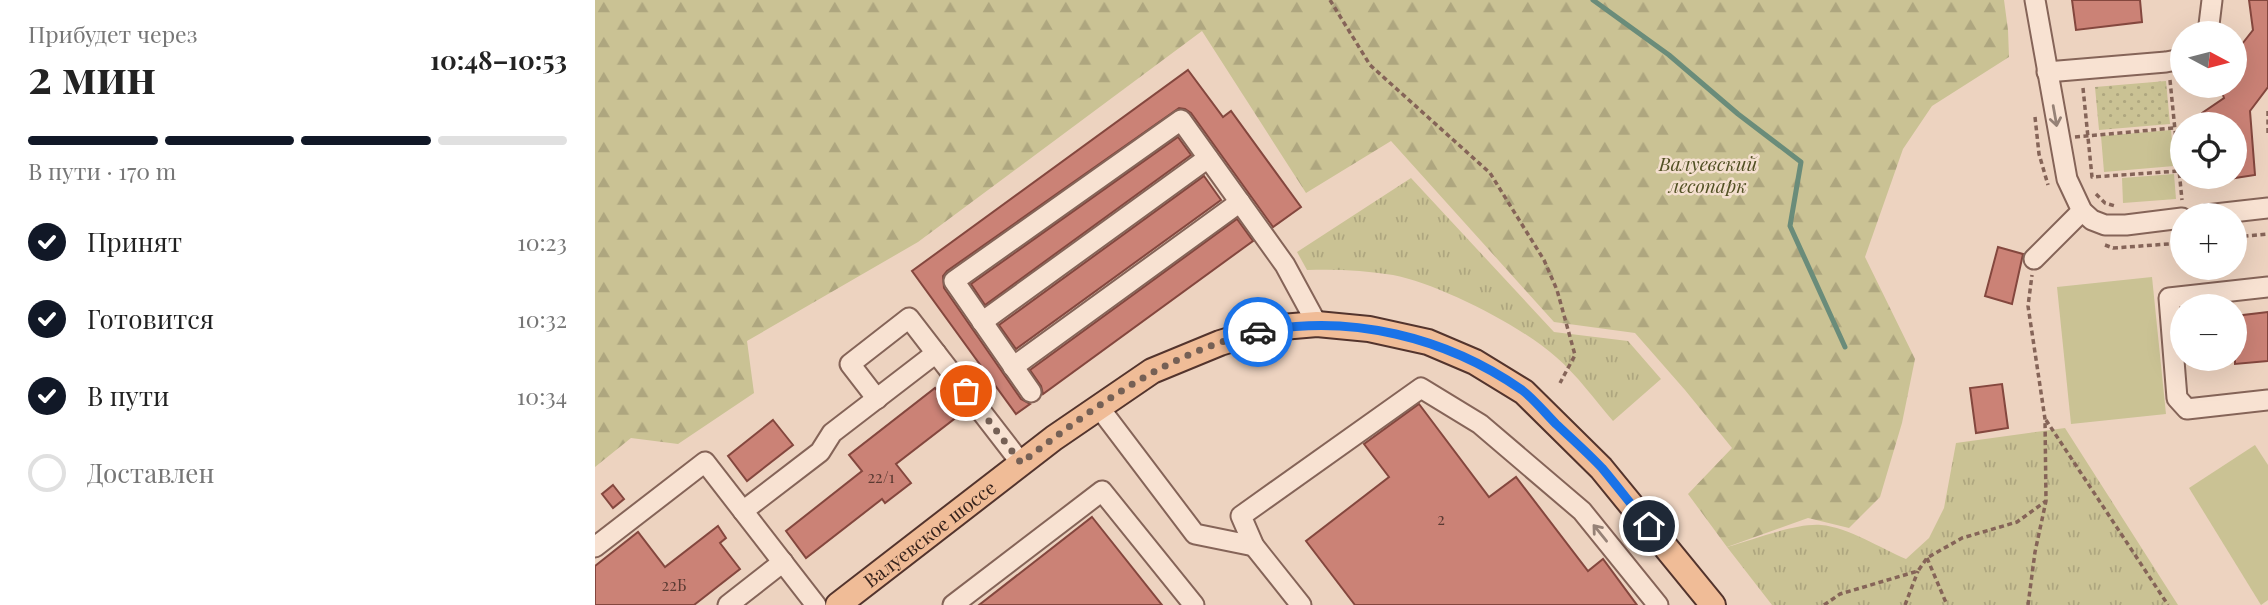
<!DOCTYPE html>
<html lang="ru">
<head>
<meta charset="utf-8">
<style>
	:root { --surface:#fff; --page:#f2f2f2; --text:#222; --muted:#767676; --line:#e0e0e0; --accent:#111827 }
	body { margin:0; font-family:"Playfair Display",serif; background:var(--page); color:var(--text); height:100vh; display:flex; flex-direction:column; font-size:26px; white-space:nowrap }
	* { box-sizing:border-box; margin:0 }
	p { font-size:23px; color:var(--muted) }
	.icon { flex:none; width:38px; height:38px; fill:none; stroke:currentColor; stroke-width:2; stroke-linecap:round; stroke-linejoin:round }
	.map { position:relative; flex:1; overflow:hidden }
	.details { display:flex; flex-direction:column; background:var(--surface); width:595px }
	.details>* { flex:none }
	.needle { width:46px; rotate:97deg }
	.buttons { position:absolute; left:1575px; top:21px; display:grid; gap:14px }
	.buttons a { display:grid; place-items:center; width:77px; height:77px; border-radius:50%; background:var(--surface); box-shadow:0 7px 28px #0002; font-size:35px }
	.pin { position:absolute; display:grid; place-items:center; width:60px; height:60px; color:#fff; margin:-30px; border:4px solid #fff; border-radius:50%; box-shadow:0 2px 7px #0007 }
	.courier { position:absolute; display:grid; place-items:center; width:70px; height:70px; margin:-35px; border:5px solid #1a73e8; border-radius:50%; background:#fff; color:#222; box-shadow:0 2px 9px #0007 }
	.overview em { font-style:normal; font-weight:700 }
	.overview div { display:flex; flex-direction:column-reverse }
	.overview { display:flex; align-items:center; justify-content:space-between; height:119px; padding:0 28px }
	h1 { font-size:46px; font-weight:700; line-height:52px }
	.bar { display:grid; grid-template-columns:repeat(4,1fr); gap:10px 7px; align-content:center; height:84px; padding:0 28px }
	.bar i { height:9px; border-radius:5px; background:var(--line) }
	.bar .active { background:var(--accent) }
	.bar p { grid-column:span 4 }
	ol { padding:0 28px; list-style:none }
	li { display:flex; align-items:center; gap:21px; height:77px }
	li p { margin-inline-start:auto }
	li .icon { padding:7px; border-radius:50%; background:var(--accent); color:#fff; stroke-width:4 }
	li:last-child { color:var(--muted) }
	li i { width:38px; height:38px; border:4px solid var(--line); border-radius:50% }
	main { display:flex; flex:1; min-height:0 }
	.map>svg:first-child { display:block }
	.grass { fill:url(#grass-tufts) }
	.forest { fill:url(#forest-firs) }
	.park { fill:url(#park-dots) }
	.pitch { fill:#cac294 }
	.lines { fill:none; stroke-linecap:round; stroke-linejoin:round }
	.stream { stroke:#6a8c7a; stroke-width:5 }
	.building { fill:#cb8276; stroke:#84473e; stroke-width:2 }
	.minor-casing { stroke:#856458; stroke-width:23 }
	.major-casing { stroke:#53342d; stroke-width:28 }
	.path { stroke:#856458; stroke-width:3.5; stroke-dasharray:5 3.5; stroke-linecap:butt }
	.minor { stroke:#f8e2d2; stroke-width:19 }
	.major { stroke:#f0bc97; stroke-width:24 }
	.oneway { stroke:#968277 }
	.done { stroke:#756055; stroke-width:7; stroke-dasharray:0 12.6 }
	.route { stroke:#1a73e8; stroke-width:9 }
	.labels { text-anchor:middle; stroke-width:5; stroke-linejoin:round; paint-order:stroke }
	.number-label { font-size:16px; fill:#5a3a32 }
	.park-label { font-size:19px; font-style:italic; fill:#515023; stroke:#f4dfcf }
	.street-label { font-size:19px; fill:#35221c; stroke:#f4dfcf }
</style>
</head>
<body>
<main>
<section class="details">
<div class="overview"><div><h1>2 мин</h1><p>Прибудет через</p></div><em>10:48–10:53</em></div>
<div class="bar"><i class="active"></i><i class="active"></i><i class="active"></i><i></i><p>В пути · 170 m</p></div>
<ol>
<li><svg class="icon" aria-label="check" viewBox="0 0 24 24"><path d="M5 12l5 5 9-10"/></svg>Принят<p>10:23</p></li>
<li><svg class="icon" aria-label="check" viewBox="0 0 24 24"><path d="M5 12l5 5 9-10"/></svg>Готовится<p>10:32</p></li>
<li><svg class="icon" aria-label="check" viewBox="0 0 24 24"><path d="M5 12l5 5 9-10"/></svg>В пути<p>10:34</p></li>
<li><i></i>Доставлен</li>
</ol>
</section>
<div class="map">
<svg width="1673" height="605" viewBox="0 0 1673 605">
	<defs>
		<pattern id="grass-tufts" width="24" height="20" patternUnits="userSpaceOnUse" patternTransform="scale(1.75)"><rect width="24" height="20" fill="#cac294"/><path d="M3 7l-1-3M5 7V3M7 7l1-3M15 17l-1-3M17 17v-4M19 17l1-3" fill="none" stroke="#aea67f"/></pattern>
		<pattern id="forest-firs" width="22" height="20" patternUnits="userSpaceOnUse" patternTransform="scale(1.75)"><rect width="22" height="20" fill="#cac294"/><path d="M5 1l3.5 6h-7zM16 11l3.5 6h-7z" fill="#aea67f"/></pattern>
		<pattern id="park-dots" width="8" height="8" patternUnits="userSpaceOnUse" patternTransform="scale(1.75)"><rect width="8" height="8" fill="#cac294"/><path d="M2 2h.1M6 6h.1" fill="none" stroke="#aea67f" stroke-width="1.8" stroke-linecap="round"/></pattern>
	</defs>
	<rect width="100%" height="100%" fill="#edd3c0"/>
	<g class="grass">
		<path d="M 816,178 L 959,332 L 1033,341 L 1066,379 L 1018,421 C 1000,400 982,375 961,357 C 925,325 844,284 798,275 C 769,270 740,269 712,270 L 702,252 Z"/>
		<path d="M 1470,428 L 1583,605 L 1177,605 L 1132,547 C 1158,540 1200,523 1226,525 C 1253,527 1287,549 1311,559 L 1334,538 L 1349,508 L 1361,443 Z"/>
	</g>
	<path class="forest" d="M 0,0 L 1409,0 L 1413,30 L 1414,57 L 1337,106 L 1308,149 L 1270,257 L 1320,359 L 1307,423 L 1285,497 L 1254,528 L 1213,518 L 1132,547 L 1093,494 L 1137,448 L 1090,390 L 1040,333 L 959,322 L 796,141 L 711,193 L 607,31 L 323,242 L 152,341 L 159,393 L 83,444 L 36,438 L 0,467 Z"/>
	<path class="park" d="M 1571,81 L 1575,124 L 1504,130 L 1500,87 Z"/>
	<g class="pitch">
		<path d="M 1576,130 L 1579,166 L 1509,172 L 1506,136 Z"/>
		<path d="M 1579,174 L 1581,199 L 1528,203 L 1527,178 Z"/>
		<path d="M 1557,277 L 1571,414 L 1476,424 L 1462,287 Z"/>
		<path d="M 1660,445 L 1673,465 L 1673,600 L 1666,605 L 1594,488 Z"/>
	</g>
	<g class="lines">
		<path class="stream" d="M 998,0 L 1074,55 L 1143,114 L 1206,162 L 1195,226 L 1250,347"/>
	</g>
	<g class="building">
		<path d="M 1477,0 L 1545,0 L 1547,22 L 1481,30 Z"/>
		<path d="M 1654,0 L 1673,0 L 1673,87 L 1655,111 L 1660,175 L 1640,178 L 1640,124 L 1608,124 L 1607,113 L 1629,98 L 1625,86 L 1640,86 L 1640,53 L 1658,30 Z"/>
		<path d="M 593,70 L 628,117 L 636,111 L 706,207 L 678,227 L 596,113 L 590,109 L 584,108 L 352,271 L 348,276 L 349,288 L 426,399 L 435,404 L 421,414 L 317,271 Z"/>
		<path d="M 583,137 L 596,155 L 390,305 L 376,284 Z"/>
		<path d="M 609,176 L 626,200 L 421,349 L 404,325 Z"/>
		<path d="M 642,219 L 658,241 L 448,394 L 446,386 L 435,370 Z"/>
		<path d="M 1403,247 L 1428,254 L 1417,304 L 1390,296 Z"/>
		<path d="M 1673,312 L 1673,361 L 1640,364 L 1640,316 Z"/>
		<path d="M 1407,384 L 1413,428 L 1381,433 L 1375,388 Z"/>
		<path d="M 340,388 L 363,416 L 301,464 L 316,483 L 290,503 L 287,499 L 211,558 L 191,531 L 267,471 L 254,455 Z"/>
		<path d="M 824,404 L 894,497 L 921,477 L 993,571 L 1008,559 L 1042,605 L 760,605 L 711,541 L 794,477 L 769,444 Z"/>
		<path d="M 178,420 L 198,445 L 152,481 L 133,456 Z"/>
		<path d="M 18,485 L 29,499 L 18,508 L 7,494 Z"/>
		<path d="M 497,517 L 567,605 L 384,605 Z"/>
		<path d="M 123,526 L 131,538 L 125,543 L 145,569 L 99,605 L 0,605 L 0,566 L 43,532 L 70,567 Z"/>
	</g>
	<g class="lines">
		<g class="minor-casing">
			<g id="minor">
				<path d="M 1440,0 L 1472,179 L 1487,211 L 1497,220 L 1510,225 L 1531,225 L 1587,218"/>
				<path d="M 1613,33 L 1617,0"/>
				<path d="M 1452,72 L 1571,62 L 1587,59"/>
				<path d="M 1611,215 L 1673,208"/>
				<path d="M 1439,259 L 1487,211"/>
				<path d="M 1673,287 L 1574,298 L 1582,398 L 1592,409 L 1673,400"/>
				<path d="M 387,322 L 613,158"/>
				<path d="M 418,367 L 645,202"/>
				<path d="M 436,392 L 359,281 L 586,120 L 690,265 L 722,324"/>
				<path d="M 282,399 L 255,364 L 314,318 L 341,353"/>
				<path d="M 503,406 L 600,534 L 659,546"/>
				<path d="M 148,511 L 225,452 L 237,433 L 341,353 L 426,463"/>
				<path d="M 0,547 L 110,462 L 221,605"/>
				<path d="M 133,605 L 188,562"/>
				<path d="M 358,605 L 507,491 L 599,605"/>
				<path d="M 706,605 L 659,546 L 646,516 L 826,388 L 885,424 L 987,511 L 1063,605"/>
			</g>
		</g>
		<g class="major-casing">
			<g id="major">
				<path id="s1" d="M 243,605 L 459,438 L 557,371 L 625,343 L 654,334 L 687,327 L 722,324 L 774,329 L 833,342 L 880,362 L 929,392 L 1006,468 L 1118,605"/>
			</g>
		</g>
		<g class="path">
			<path d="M 735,0 L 775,65 L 895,173 L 949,260 L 962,290 L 980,355 L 965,383"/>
			<path d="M 1575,80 L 1587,200"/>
			<path d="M 1488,88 L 1497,177 L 1584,171"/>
			<path d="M 1673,111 L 1673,134"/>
			<path d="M 1440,117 L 1444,154 L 1453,185"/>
			<path d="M 1480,137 L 1579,128"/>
			<path d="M 1501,194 L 1510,203 L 1520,206"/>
			<path d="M 1640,237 L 1673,234"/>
			<path d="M 1510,245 L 1518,248 L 1587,243"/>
			<path d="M 1451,420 L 1573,605"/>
			<path d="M 1332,558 L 1352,605"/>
			<path d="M 1229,605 L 1245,594 L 1323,571 L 1332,558 L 1367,538 L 1422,522 L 1451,501"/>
			<path d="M 1310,605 L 1323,571"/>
			<path d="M 1433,605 L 1440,552 L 1451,501 L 1450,419 L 1433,306 L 1437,275"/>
		</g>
		<use href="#minor" class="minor"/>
		<use href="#major" class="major"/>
	</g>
	<defs><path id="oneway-shaft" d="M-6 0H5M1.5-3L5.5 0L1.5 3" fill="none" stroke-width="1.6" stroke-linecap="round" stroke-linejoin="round" transform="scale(1.75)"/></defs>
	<g class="oneway">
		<use href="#oneway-shaft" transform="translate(1460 116) rotate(80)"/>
		<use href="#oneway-shaft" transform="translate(1005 533) rotate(-129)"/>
	</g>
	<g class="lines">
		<path class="done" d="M 371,391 L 426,463 C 499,407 572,352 663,332"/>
		<path class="route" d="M 663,332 C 754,313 851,337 927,390 C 939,399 950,413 961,424 C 976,438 993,453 1007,468 C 1023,487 1038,507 1054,526"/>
	</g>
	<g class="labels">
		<g class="number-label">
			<text x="286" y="483">22/1</text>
			<text x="846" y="525">2</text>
			<text x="79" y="591">22Б</text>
		</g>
		<g class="park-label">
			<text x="1113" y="171">Валуевский<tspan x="1113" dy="22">лесопарк</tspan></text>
		</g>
		<g class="street-label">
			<text dy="7" stroke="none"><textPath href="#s1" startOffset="116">Валуевское шоссе</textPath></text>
		</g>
	</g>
</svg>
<div class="buttons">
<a><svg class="needle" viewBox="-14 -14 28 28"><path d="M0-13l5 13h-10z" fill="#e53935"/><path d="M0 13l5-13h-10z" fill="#767676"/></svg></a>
<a><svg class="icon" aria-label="locate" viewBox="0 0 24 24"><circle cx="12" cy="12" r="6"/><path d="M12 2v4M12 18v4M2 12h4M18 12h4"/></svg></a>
<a>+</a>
<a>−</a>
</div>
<div class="pin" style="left:371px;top:391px;background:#ea580c"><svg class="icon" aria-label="bag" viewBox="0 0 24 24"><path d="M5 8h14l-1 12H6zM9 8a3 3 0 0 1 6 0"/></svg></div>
<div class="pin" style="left:1054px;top:526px;background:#1f2937"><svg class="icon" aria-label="home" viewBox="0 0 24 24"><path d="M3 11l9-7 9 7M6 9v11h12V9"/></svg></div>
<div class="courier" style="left:663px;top:332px"><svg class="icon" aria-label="car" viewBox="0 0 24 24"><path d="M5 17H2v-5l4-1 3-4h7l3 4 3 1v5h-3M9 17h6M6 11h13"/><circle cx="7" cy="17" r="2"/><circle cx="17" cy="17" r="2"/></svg></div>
</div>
</main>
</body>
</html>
